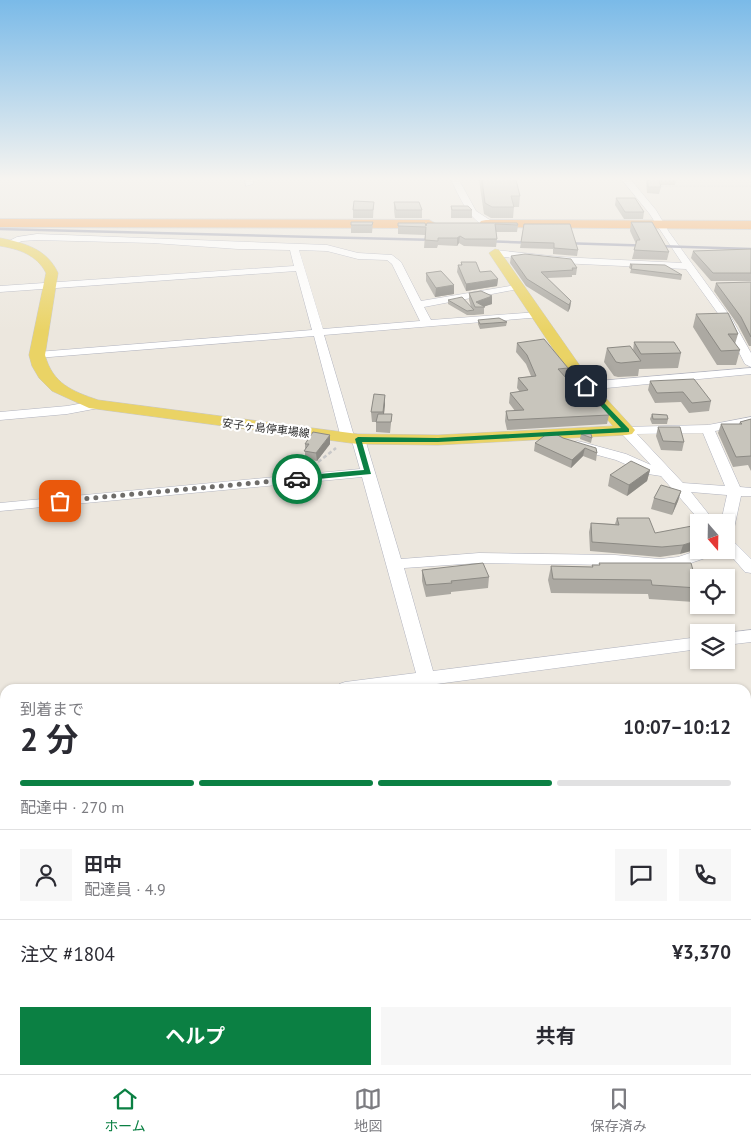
<!DOCTYPE html>
<html lang="ja">
<head>
<meta charset="utf-8">
<style>
	:root { --surface:#fff; --page:#f7f7f7; --text:#2b2b33; --muted:#7c7c81; --line:#e1e1e2; --accent:#0b8043 }
	body { margin:0; font-family:"PT Sans","Noto Sans JP",sans-serif; background:var(--page); color:var(--text); height:100vh; display:flex; flex-direction:column; font-size:19px; white-space:nowrap }
	* { box-sizing:border-box; margin:0 }
	p { font-size:16px; color:var(--muted) }
	.icon { flex:none; width:28px; height:28px; fill:none; stroke:currentColor; stroke-width:2; stroke-linecap:round; stroke-linejoin:round }
	.map { position:relative; flex:1; overflow:hidden }
	.panel { position:absolute; left:0px; top:684px; width:751px; height:391px; display:flex; flex-direction:column; background:var(--surface); border-radius:15px 15px 0 0; box-shadow:0 1px 4px #0004 }
	.panel>* { flex:none }
	.needle { width:32px; rotate:160deg }
	.buttons { position:absolute; left:690px; top:514px; display:grid; gap:10px }
	.buttons a { display:grid; place-items:center; width:45px; height:45px; border-radius:0px; background:var(--surface); box-shadow:0 1px 4px #0004; font-size:25px }
	.pin { position:absolute; display:grid; place-items:center; width:42px; height:42px; color:#fff; margin:-21px; border-radius:10px; box-shadow:0 2px 8px #0006 }
	.courier { position:absolute; display:grid; place-items:center; width:50px; height:50px; margin:-25px; border:4px solid #0b8043; border-radius:50%; background:#fff; color:#222; box-shadow:0 1px 6px #0007 }
	.head em { font-style:normal; font-weight:700 }
	.head div { display:flex; flex-direction:column-reverse }
	.head { display:flex; align-items:center; justify-content:space-between; height:85px; padding:0 20px }
	h1 { font-size:32px; font-weight:700; line-height:38px }
	.bar { display:grid; grid-template-columns:repeat(4,1fr); gap:8px 5px; align-content:center; height:60px; padding:0 20px }
	.bar i { height:6px; border-radius:4px; background:var(--line) }
	.bar .current { background:var(--accent) }
	.bar p { grid-column:span 4 }
	.line { display:flex; align-items:center; gap:12px; padding:0 20px; border-top:1px solid var(--line) }
	.line div { flex:1 }
	.round { display:grid; place-items:center; flex:none; width:52px; height:52px; border-radius:0px; background:var(--page) }
	.primary-button { display:flex; gap:10px; margin-top:auto; padding:10px 20px }
	.primary-button a { flex:1; height:58px; border-radius:0px; background:var(--accent); color:#fff; font-size:20px; font-weight:700; line-height:58px; text-align:center }
	.primary-button a+a { background:var(--page); color:var(--text) }
	.tab-bar { display:flex; justify-content:space-around; align-items:center; height:70px; border-top:1px solid var(--line); background:var(--surface); font-size:14px; color:var(--muted) }
	.tab-bar a { display:grid; justify-items:center; gap:2px }
	.tab-bar .current { color:var(--accent) }
	.map>svg:first-child { display:block }
	.lines { fill:none; stroke-linecap:round; stroke-linejoin:round }
	.minor-casing { stroke:#b1b3be; stroke-width:1 }
	.major-casing { stroke:#c8c8c8; stroke-width:1 }
	.highway-casing { stroke:#c8c8c8; stroke-width:2 }
	.path-far1 { stroke:#c8c8c8; stroke-width:1; stroke-dasharray:2.5 1; stroke-linecap:butt }
	.path { stroke:#c8c8c8; stroke-width:2.5; stroke-dasharray:4 2.5; stroke-linecap:butt }
	.minor { fill:#fff; fill-rule:evenodd }
	.major { fill:#ead365; fill-rule:evenodd }
	.highway { fill:#f6aa5f; fill-rule:evenodd }
	.rail { stroke:#a1a3b4; stroke-width:2.5 }
	.wall { fill:#aca9a2 }
	.shaded-wall { fill:#8c8a84 }
	.building { fill:#c8c5bc; stroke:#8c8a84 }
	.route { fill:#0b8043 }
	.done { stroke:#6f6d6a; stroke-width:5; stroke-dasharray:0 9 }
	.labels { text-anchor:middle; stroke-width:4.5; stroke-linejoin:round; paint-order:stroke }
	.far-street-label { font-size:11px; fill:#2b2b2b; stroke:#fff }
</style>
</head>
<body>
<div class="map">
<svg width="751" height="1074" viewBox="0 0 751 1074">
	<rect width="100%" height="100%" fill="#ece7de"/>
	<g class="lines">
		<g class="minor-casing">
			<g id="minor">
				<path d="M 245,180 L 253,180 L 253,184 L 246,186 Z"/>
				<path d="M 451,180 L 459,180 L 476,211 L 493,222 L 493,226 C 472,229 459,195 451,180 Z"/>
				<path d="M 622,180 L 631,180 L 656,210 L 669,232 L 732,319 L 751,353 L 751,367 L 745,364 L 722,319 L 686,269 L 560,263 L 495,256 L 490,253 L 495,250 L 560,257 L 682,263 L 649,213 Z"/>
				<path d="M 37,234 L 327,245 L 358,253 L 392,255 L 401,262 L 421,301 L 522,284 L 522,288 L 518,289 L 424,307 L 431,320 L 538,312 L 542,313 L 543,315 L 542,317 L 324,335 L 354,436 L 363,436 L 365,439 L 401,559 L 479,553 L 615,555 L 660,559 L 678,557 L 699,550 L 723,550 L 720,553 L 679,567 L 660,569 L 615,565 L 479,563 L 404,568 L 433,671 L 699,637 L 699,649 L 399,689 L 336,689 L 339,684 L 345,682 L 416,673 L 362,477 L 0,511 L 0,503 L 360,469 L 352,441 L 343,441 L 341,438 L 314,336 L 37,358 L 31,355 L 37,352 L 312,330 L 296,271 L 0,292 L 0,286 L 294,266 L 290,250 L 238,249 L 153,243 L 37,240 L 22,241 L 8,247 L 3,244 L 17,237 ZM 299,250 L 327,251 L 358,259 L 387,260 L 392,264 L 420,321 L 323,329 Z"/>
				<path d="M 751,368 L 751,374 L 586,390 L 580,386 L 586,382 Z"/>
				<path d="M 95,401 L 101,405 L 99,408 L 67,414 L 0,420 L 0,412 L 67,406 Z"/>
				<path d="M 751,417 L 751,425 L 715,431 L 740,487 L 751,488 L 751,496 L 741,496 L 733,533 L 729,537 L 751,559 L 751,573 L 745,572 L 726,550 L 726,522 L 721,522 L 727,495 L 691,492 L 715,522 L 701,522 L 661,476 L 648,474 L 616,460 L 572,448 L 570,445 L 577,441 L 582,442 L 626,454 L 651,465 L 621,433 L 620,430 L 621,427 L 708,425 ZM 703,433 L 725,486 L 683,483 L 637,434 Z"/>
				<path d="M 751,630 L 751,642 L 726,645 L 726,633 Z"/>
				<path d="M 5,726 L 5,742 L 0,743 L 0,727 Z"/>
				<path d="M 751,888 L 751,908 L 746,909 L 746,889 Z"/>
				<path d="M 5,1012 L 5,1036 L 0,1037 L 0,1013 Z"/>
			</g>
		</g>
		<g class="major-casing">
			<path id="major" d="M 0,238 C 25,243 47,249 58,273 L 45,355 C 53,384 72,391 98,400 L 358,434 L 438,435 L 613,426 L 580,389 L 489,253 L 495,249 L 499,250 L 592,383 L 635,430 L 632,434 L 626,435 L 438,445 L 358,444 L 89,408 L 52,391 L 39,378 L 32,366 L 29,355 L 46,273 C 37,255 19,249 0,246 Z"/>
		</g>
		<g class="highway-casing">
			<g id="highway">
				<path d="M 0,219 L 429,220 L 436,224 L 429,228 L 0,227 Z"/>
				<path d="M 486,220 L 751,221 L 751,229 L 481,227 L 479,224 L 481,221 Z"/>
			</g>
		</g>
		<path class="path-far1" d="M 658,186 L 751,186"/>
		<path class="path" d="M 313,466 L 336,448"/>
		<use href="#minor" class="minor"/>
		<use href="#major" class="major"/>
		<use href="#highway" class="highway"/>
		<g class="rail">
			<path d="M 0,229 L 437,240"/>
			<path d="M 482,241 L 535,243"/>
			<path d="M 562,243 L 751,249"/>
		</g>
	</g>
	<g class="wall">
		<path d="M 479,180 L 516,180 L 520,196 L 519,207 L 514,207 L 513,218 L 491,218 L 484,214 Z"/>
		<path d="M 646,180 L 676,180 L 675,185 L 661,185 L 660,182 L 661,187 L 659,194 L 647,193 Z"/>
		<path d="M 616,198 L 644,212 L 643,219 L 624,219 L 615,205 Z"/>
		<path d="M 374,202 L 373,218 L 353,218 L 353,210 Z"/>
		<path d="M 394,202 L 422,210 L 422,218 L 395,218 L 394,210 Z"/>
		<path d="M 451,206 L 472,210 L 472,218 L 451,218 Z"/>
		<path d="M 373,222 L 372,233 L 351,233 L 351,225 Z"/>
		<path d="M 631,222 L 669,252 L 667,260 L 632,259 L 636,244 L 630,231 Z"/>
		<path d="M 398,223 L 426,226 L 427,223 L 518,225 L 517,232 L 496,232 L 497,239 L 496,247 L 464,246 L 459,243 L 457,246 L 438,245 L 437,248 L 424,248 L 425,235 L 398,234 Z"/>
		<path d="M 524,224 L 578,250 L 577,256 L 553,254 L 553,249 L 520,248 Z"/>
		<path d="M 751,249 L 751,281 L 711,281 L 691,258 L 693,251 Z"/>
		<path d="M 511,256 L 577,268 L 576,275 L 572,275 L 572,277 L 547,278 L 571,301 L 570,308 L 568,312 L 526,286 L 510,263 Z"/>
		<path d="M 461,262 L 480,272 L 498,279 L 497,286 L 466,291 L 457,272 L 458,265 L 461,265 Z"/>
		<path d="M 630,264 L 682,275 L 681,280 L 630,273 L 631,269 L 629,268 Z"/>
		<path d="M 426,273 L 454,285 L 454,294 L 435,297 L 426,281 Z"/>
		<path d="M 751,282 L 751,346 L 749,346 L 738,325 L 714,291 L 716,283 Z"/>
		<path d="M 469,293 L 492,304 L 484,306 L 484,314 L 474,315 L 474,314 L 474,315 L 467,315 L 448,304 L 448,300 L 471,307 L 469,300 Z"/>
		<path d="M 696,314 L 738,334 L 735,344 L 740,350 L 736,365 L 717,365 L 693,327 Z"/>
		<path d="M 478,320 L 507,322 L 506,326 L 480,329 L 478,324 Z"/>
		<path d="M 634,342 L 681,353 L 678,368 L 639,369 L 638,376 L 618,377 L 614,376 L 604,362 L 607,348 L 633,351 Z"/>
		<path d="M 517,343 L 568,368 L 566,378 L 583,397 L 609,415 L 607,424 L 507,430 L 505,421 L 506,411 L 515,411 L 509,403 L 510,393 L 520,392 L 517,388 L 518,378 L 531,376 L 526,364 L 516,352 Z"/>
		<path d="M 650,381 L 711,401 L 709,411 L 689,413 L 681,402 L 655,403 L 648,390 Z"/>
		<path d="M 385,395 L 384,414 L 392,414 L 390,433 L 376,432 L 376,422 L 372,422 L 371,412 Z"/>
		<path d="M 652,414 L 668,419 L 667,424 L 652,424 L 650,419 Z"/>
		<path d="M 751,419 L 751,471 L 748,465 L 733,467 L 718,433 L 721,424 L 739,424 L 740,422 Z"/>
		<path d="M 658,427 L 684,442 L 682,451 L 661,450 L 656,436 Z"/>
		<path d="M 581,434 L 592,438 L 591,443 L 580,439 Z"/>
		<path d="M 563,438 L 597,453 L 596,461 L 583,456 L 571,468 L 534,451 L 535,443 Z"/>
		<path d="M 305,444 L 330,444 L 317,461 L 305,459 Z"/>
		<path d="M 650,470 L 647,481 L 627,496 L 608,486 L 610,475 Z"/>
		<path d="M 681,491 L 678,501 L 672,515 L 651,509 L 654,498 Z"/>
		<path d="M 617,518 L 655,533 L 699,533 L 680,554 L 660,557 L 590,551 L 589,532 L 591,523 L 615,524 Z"/>
		<path d="M 599,563 L 698,588 L 694,602 L 649,599 L 648,594 L 551,593 L 548,580 L 551,566 L 592,567 L 592,565 L 599,565 Z"/>
		<path d="M 422,570 L 489,577 L 488,588 L 451,592 L 451,594 L 426,597 L 422,581 Z"/>
	</g>
	<g class="shaded-wall">
		<path d="M 460,236 L 459,243 L 457,246 L 457,238 Z"/>
		<path d="M 498,279 L 497,286 L 466,291 L 466,284 Z"/>
		<path d="M 454,285 L 454,294 L 435,297 L 436,288 Z"/>
		<path d="M 492,296 L 492,304 L 483,307 L 476,302 Z"/>
		<path d="M 571,301 L 570,308 L 568,312 L 569,305 Z"/>
		<path d="M 385,395 L 385,405 L 383,422 L 383,412 Z"/>
		<path d="M 330,435 L 330,444 L 317,461 L 316,453 Z"/>
		<path d="M 585,448 L 583,456 L 571,468 L 572,460 Z"/>
		<path d="M 650,470 L 647,481 L 627,496 L 629,485 Z"/>
		<path d="M 681,491 L 678,501 L 672,515 L 675,504 Z"/>
		<path d="M 699,540 L 699,549 L 680,554 L 683,545 Z"/>
	</g>
	<g class="building">
		<path d="M 482,180 L 516,180 L 520,196 L 511,196 L 514,207 L 492,207 L 485,203 Z"/>
		<path d="M 648,180 L 659,180 L 661,187 L 648,187 Z"/>
		<path d="M 616,198 L 635,198 L 644,212 L 625,212 Z"/>
		<path d="M 354,201 L 374,202 L 373,210 L 353,210 Z"/>
		<path d="M 394,202 L 419,202 L 422,210 L 396,210 Z"/>
		<path d="M 451,206 L 468,206 L 472,210 L 452,210 Z"/>
		<path d="M 351,222 L 373,222 L 372,225 L 351,225 Z"/>
		<path d="M 631,222 L 652,222 L 669,252 L 634,250 L 637,240 L 640,240 Z"/>
		<path d="M 398,223 L 425,223 L 426,226 L 427,223 L 517,223 L 518,225 L 495,224 L 497,239 L 465,239 L 460,236 L 457,238 L 438,238 L 438,241 L 425,240 L 426,227 L 398,226 Z"/>
		<path d="M 524,224 L 570,224 L 578,250 L 554,248 L 554,243 L 521,242 Z"/>
		<path d="M 751,249 L 751,273 L 713,273 L 693,251 Z"/>
		<path d="M 525,254 L 571,259 L 577,268 L 572,268 L 573,270 L 541,272 L 571,301 L 569,305 L 527,279 L 511,256 Z"/>
		<path d="M 461,262 L 476,262 L 480,272 L 491,271 L 498,279 L 466,284 L 458,265 L 462,265 Z"/>
		<path d="M 630,264 L 665,265 L 682,275 L 631,269 L 632,265 Z"/>
		<path d="M 441,271 L 454,285 L 436,288 L 426,273 Z"/>
		<path d="M 751,282 L 751,337 L 741,317 L 716,283 Z"/>
		<path d="M 481,291 L 492,296 L 476,302 L 485,307 L 475,307 L 469,293 Z"/>
		<path d="M 462,297 L 474,310 L 467,311 L 448,300 Z"/>
		<path d="M 728,313 L 738,334 L 728,334 L 740,350 L 721,351 L 696,314 Z"/>
		<path d="M 499,318 L 507,322 L 480,324 L 478,320 Z"/>
		<path d="M 544,339 L 568,368 L 558,369 L 583,397 L 594,396 L 609,415 L 508,420 L 506,411 L 524,410 L 510,393 L 528,390 L 518,378 L 536,376 L 527,355 L 517,343 Z"/>
		<path d="M 634,342 L 674,342 L 681,353 L 641,354 Z"/>
		<path d="M 630,346 L 641,361 L 621,363 L 616,362 L 607,348 Z"/>
		<path d="M 694,379 L 711,401 L 692,403 L 683,392 L 657,393 L 650,381 Z"/>
		<path d="M 374,394 L 385,395 L 383,412 L 371,412 Z"/>
		<path d="M 378,414 L 392,414 L 391,422 L 376,422 Z"/>
		<path d="M 652,414 L 667,415 L 668,419 L 653,419 Z"/>
		<path d="M 751,419 L 751,456 L 736,457 L 721,424 L 742,424 L 740,422 Z"/>
		<path d="M 658,427 L 680,427 L 684,442 L 663,441 Z"/>
		<path d="M 313,432 L 330,435 L 316,453 L 304,451 L 309,444 L 305,444 Z"/>
		<path d="M 548,433 L 554,433 L 563,438 L 596,448 L 597,453 L 585,448 L 572,460 L 535,443 Z"/>
		<path d="M 581,434 L 591,434 L 592,438 Z"/>
		<path d="M 631,461 L 650,470 L 629,485 L 610,475 Z"/>
		<path d="M 661,485 L 681,491 L 675,504 L 654,498 Z"/>
		<path d="M 617,518 L 649,518 L 655,533 L 692,526 L 699,533 L 699,540 L 683,545 L 662,547 L 592,542 L 591,523 L 619,525 Z"/>
		<path d="M 483,563 L 489,577 L 451,581 L 452,583 L 426,585 L 422,570 Z"/>
		<path d="M 599,563 L 691,563 L 698,588 L 652,585 L 651,580 L 553,579 L 551,566 L 593,567 L 592,565 L 600,565 Z"/>
	</g>
	<linearGradient id="sky" x2="0" y2="1"><stop stop-color="#7abae8"/><stop offset="0.54" stop-color="#f6f4f0"/><stop offset="1" stop-color="#f6f4f0" stop-opacity="0"/></linearGradient>
	<rect width="751" height="331" fill="url(#sky)"/>
	<path class="route" d="M 586,384 L 629,429 L 629,432 L 438,442 L 362,442 L 371,474 L 297,481 L 293,479 L 297,476 L 364,470 L 355,439 L 358,437 L 438,438 L 621,428 L 584,388 L 584,385 Z"/>
	<g class="lines">
		<path class="done" d="M 60,501 L 297,479"/>
	</g>
	<g class="labels">
		<g class="far-street-label">
			<text transform="translate(266 428) rotate(7)" y="4">安子ヶ島停車場線</text>
		</g>
	</g>
</svg>
<div class="buttons">
<a><svg class="needle" viewBox="-14 -14 28 28"><path d="M0-13l5 13h-10z" fill="#e53935"/><path d="M0 13l5-13h-10z" fill="#7c7c81"/></svg></a>
<a><svg class="icon" aria-label="locate" viewBox="0 0 24 24"><circle cx="12" cy="12" r="6"/><path d="M12 2v4M12 18v4M2 12h4M18 12h4"/></svg></a>
<a><svg class="icon" aria-label="layers" viewBox="0 0 24 24"><path d="M12 4l9 5-9 5-9-5zM3 14l9 5 9-5"/></svg></a>
</div>
<div class="pin" style="left:60px;top:501px;background:#ea580c"><svg class="icon" aria-label="bag" viewBox="0 0 24 24"><path d="M5 8h14l-1 12H6zM9 8a3 3 0 0 1 6 0"/></svg></div>
<div class="pin" style="left:586px;top:386px;background:#1f2937"><svg class="icon" aria-label="home" viewBox="0 0 24 24"><path d="M3 11l9-7 9 7M6 9v11h12V9"/></svg></div>
<div class="courier" style="left:297px;top:479px"><svg class="icon" aria-label="car" viewBox="0 0 24 24"><path d="M5 17H2v-5l4-1 3-4h7l3 4 3 1v5h-3M9 17h6M6 11h13"/><circle cx="7" cy="17" r="2"/><circle cx="17" cy="17" r="2"/></svg></div>
<section class="panel">
<div class="head"><div><h1>2 分</h1><p>到着まで</p></div><em>10:07–10:12</em></div>
<div class="bar"><i class="current"></i><i class="current"></i><i class="current"></i><i></i><p>配達中 · 270 m</p></div>
<div class="line" style="height:90px"><a class="round"><svg class="icon" aria-label="person" viewBox="0 0 24 24"><circle cx="12" cy="8" r="4"/><path d="M4 21q1-7 8-7t8 7"/></svg></a><div><b>田中</b><p>配達員 · 4.9</p></div><a class="round"><svg class="icon" aria-label="chat" viewBox="0 0 24 24"><path d="M4 5h16v11H9l-5 4z"/></svg></a><a class="round"><svg class="icon" aria-label="phone" viewBox="0 0 24 24"><path d="M5 4h4l2 5-3 2q2 4 5 5l2-3 5 2v4C11 20 4 13 5 4z"/></svg></a></div>
<div class="line" style="height:65px"><div>注文 #1804</div><b>¥3,370</b></div>
<div class="primary-button"><a>ヘルプ</a><a>共有</a></div>
</section>
</div>
<nav class="tab-bar">
<a class="current"><svg class="icon" aria-label="home" viewBox="0 0 24 24"><path d="M3 11l9-7 9 7M6 9v11h12V9"/></svg>ホーム</a>
<a><svg class="icon" aria-label="map" viewBox="0 0 24 24"><path d="M3 6l6-2 6 2 6-2v14l-6 2-6-2-6 2zM9 4v14M15 6v14"/></svg>地図</a>
<a><svg class="icon" aria-label="saved" viewBox="0 0 24 24"><path d="M7 4h10v16l-5-4-5 4z"/></svg>保存済み</a>
</nav>
</body>
</html>
